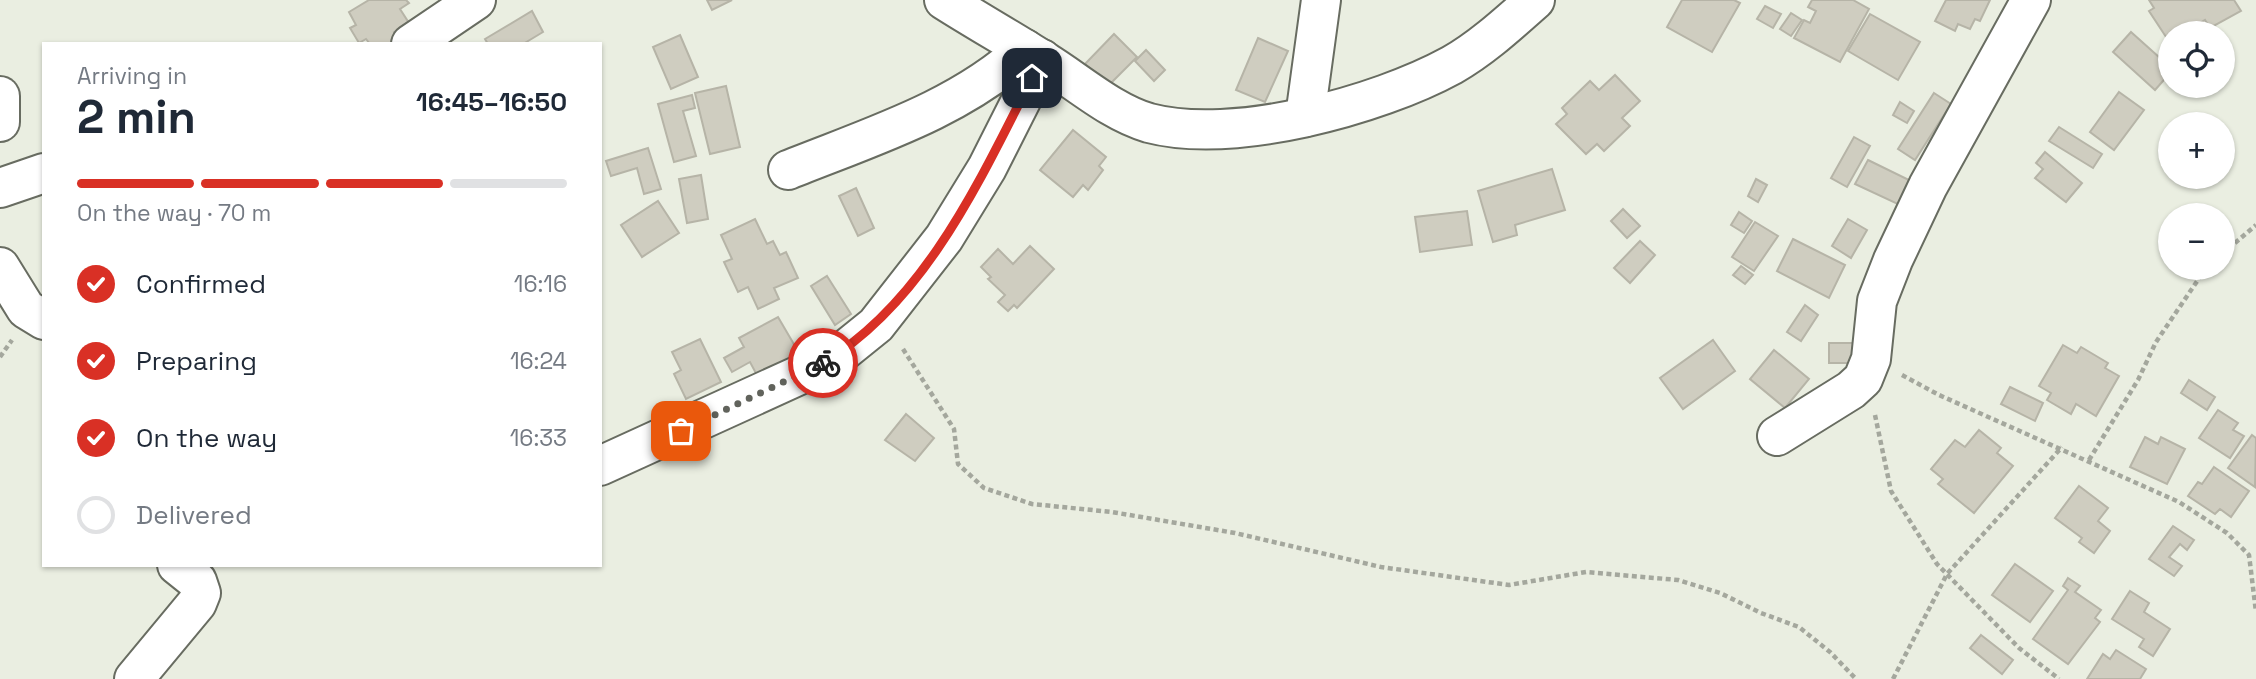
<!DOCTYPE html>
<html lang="en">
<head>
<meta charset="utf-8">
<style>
	:root { --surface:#fff; --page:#f6f6f7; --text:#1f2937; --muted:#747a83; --line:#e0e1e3; --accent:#d93025 }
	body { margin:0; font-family:"Space Grotesk",sans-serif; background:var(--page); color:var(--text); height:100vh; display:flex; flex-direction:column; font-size:26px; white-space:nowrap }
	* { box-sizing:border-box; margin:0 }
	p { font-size:23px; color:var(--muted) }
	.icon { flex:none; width:38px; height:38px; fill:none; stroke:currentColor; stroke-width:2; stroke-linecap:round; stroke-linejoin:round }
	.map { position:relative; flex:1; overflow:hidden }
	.sheet { position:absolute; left:42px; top:42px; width:560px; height:525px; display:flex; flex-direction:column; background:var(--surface); border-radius:0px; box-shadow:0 2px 5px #0004 }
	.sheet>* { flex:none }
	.controls { position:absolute; left:2158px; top:21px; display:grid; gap:14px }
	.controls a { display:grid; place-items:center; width:77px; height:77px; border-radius:50%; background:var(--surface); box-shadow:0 2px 5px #0004; font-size:35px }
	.pin { position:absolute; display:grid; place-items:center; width:60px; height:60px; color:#fff; margin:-30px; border-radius:14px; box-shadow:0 4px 10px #0006 }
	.courier { position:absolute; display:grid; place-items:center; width:70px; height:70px; margin:-35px; border:5px solid #d93025; border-radius:50%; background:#fff; color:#222; box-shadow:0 2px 9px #0007 }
	.headline em { font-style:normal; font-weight:700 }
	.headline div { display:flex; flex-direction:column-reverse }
	.headline { display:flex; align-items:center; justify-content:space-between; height:119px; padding:0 35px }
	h1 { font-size:46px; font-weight:700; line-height:52px }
	.bar { display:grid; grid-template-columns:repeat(4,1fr); gap:10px 7px; align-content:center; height:84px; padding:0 35px }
	.bar i { height:9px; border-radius:5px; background:var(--line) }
	.bar .selected { background:var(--accent) }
	.bar p { grid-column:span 4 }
	ol { padding:0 35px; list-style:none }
	li { display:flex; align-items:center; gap:21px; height:77px }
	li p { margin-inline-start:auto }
	li .icon { padding:7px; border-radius:50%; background:var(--accent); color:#fff; stroke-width:4 }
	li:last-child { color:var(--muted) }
	li i { width:38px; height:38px; border:4px solid var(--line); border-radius:50% }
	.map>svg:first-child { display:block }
	.building { fill:#cfcdc0; stroke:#b6b4a7; stroke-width:2 }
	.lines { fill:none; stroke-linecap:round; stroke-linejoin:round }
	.street-casing { stroke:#686c61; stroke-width:42 }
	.path { stroke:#a4a79d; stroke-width:4.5; stroke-dasharray:5 3.5; stroke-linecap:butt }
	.street { stroke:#fff; stroke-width:38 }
	.done { stroke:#61635c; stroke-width:7; stroke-dasharray:0 12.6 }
	.route { stroke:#d93025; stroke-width:9 }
</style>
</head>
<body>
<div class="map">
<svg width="2256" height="679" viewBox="0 0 2256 679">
	<rect width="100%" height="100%" fill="#eaeee1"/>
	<g class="building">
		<path d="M 369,0 L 406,0 L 409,3 L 400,9 L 409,23 L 394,32 L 399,40 L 392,44 L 370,44 L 366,39 L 359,43 L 350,28 L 356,25 L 349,12 Z"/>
		<path d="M 707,0 L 732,0 L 712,10 Z"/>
		<path d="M 1682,0 L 1734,0 L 1740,3 L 1712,52 L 1667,27 Z"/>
		<path d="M 1812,0 L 1853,0 L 1869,9 L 1840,62 L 1794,38 L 1804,20 L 1810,23 L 1816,11 L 1808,7 Z"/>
		<path d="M 1946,0 L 1990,0 L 1980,21 L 1975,19 L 1970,29 L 1958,24 L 1955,31 L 1935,21 Z"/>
		<path d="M 2149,0 L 2234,0 L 2241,11 L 2210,28 L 2205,20 L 2185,33 L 2170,33 L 2170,43 L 2149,11 L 2154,8 Z"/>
		<path d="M 1765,6 L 1781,14 L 1773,28 L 1757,19 Z"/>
		<path d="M 532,11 L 543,32 L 523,44 L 488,44 L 485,39 Z"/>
		<path d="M 1791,13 L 1802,20 L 1791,36 L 1780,29 Z"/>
		<path d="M 1870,14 L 1920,42 L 1898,80 L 1848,51 Z"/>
		<path d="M 2131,32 L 2170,67 L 2170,73 L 2155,90 L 2113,52 Z"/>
		<path d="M 1114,34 L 1137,57 L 1108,86 L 1085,64 Z"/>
		<path d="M 680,35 L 698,77 L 671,89 L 653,47 Z"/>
		<path d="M 1258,38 L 1288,51 L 1265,102 L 1236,90 Z"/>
		<path d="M 1146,50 L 1165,70 L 1154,81 L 1135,61 Z"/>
		<path d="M 1615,75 L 1640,101 L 1622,118 L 1630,126 L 1604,151 L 1597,144 L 1586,154 L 1556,124 L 1567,114 L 1562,108 L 1590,81 L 1599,90 Z"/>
		<path d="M 726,86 L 740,147 L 710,154 L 695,93 Z"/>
		<path d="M 2119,92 L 2144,110 L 2114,150 L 2090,132 Z"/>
		<path d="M 1934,93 L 1951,104 L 1915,160 L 1898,149 Z"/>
		<path d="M 692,95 L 695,108 L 683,111 L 696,156 L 674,162 L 658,104 Z"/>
		<path d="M 1900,102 L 1914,111 L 1907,123 L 1893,115 Z"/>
		<path d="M 2059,127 L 2102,154 L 2093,168 L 2049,141 Z"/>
		<path d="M 1073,130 L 1106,157 L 1099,166 L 1103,170 L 1088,190 L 1083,185 L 1073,197 L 1040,170 Z"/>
		<path d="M 1854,137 L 1870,146 L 1847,187 L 1831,178 Z"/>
		<path d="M 648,148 L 661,189 L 644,194 L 637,168 L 611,176 L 606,161 Z"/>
		<path d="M 2045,152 L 2082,183 L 2066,202 L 2035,178 L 2043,169 L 2036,163 Z"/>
		<path d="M 1868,160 L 1913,182 L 1902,206 L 1855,184 Z"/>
		<path d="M 1552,169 L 1565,210 L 1515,225 L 1517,235 L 1493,242 L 1478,191 Z"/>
		<path d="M 701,175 L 708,219 L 687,223 L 679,179 Z"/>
		<path d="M 1756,179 L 1767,185 L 1758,202 L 1748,196 Z"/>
		<path d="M 856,188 L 874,228 L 858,236 L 839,196 Z"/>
		<path d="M 658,201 L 679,233 L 642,257 L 621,225 Z"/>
		<path d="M 1623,209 L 1640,226 L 1627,238 L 1611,221 Z"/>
		<path d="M 1467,211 L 1472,245 L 1420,252 L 1415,217 Z"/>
		<path d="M 1739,212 L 1752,221 L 1744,233 L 1731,225 Z"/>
		<path d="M 755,219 L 767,244 L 773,241 L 780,255 L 786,252 L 798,278 L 774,288 L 779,299 L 758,309 L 748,287 L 738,292 L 724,262 L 732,259 L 721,235 Z"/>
		<path d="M 1848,219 L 1867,230 L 1851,258 L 1832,246 Z"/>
		<path d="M 1755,222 L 1778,236 L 1754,271 L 1732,257 Z"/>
		<path d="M 1793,239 L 1845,265 L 1829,298 L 1777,271 Z"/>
		<path d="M 1640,241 L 1655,255 L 1630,283 L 1614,268 Z"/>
		<path d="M 1030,246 L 1054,269 L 1017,308 L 1014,305 L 1008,311 L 998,302 L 1005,295 L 988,279 L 991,277 L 981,267 L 998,249 L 1013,264 Z"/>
		<path d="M 1741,266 L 1753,275 L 1745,284 L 1733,275 Z"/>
		<path d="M 827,276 L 851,314 L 835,325 L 811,286 Z"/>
		<path d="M 1805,305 L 1818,315 L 1801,341 L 1787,332 Z"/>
		<path d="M 778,317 L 799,353 L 758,377 L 750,362 L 732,372 L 724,358 L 744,347 L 739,338 Z"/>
		<path d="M 700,339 L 721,382 L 686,399 L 674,374 L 681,370 L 672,352 Z"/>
		<path d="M 1713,340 L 1735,371 L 1683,409 L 1660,378 Z"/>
		<rect x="1829" y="343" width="27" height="20"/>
		<path d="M 2063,345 L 2077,353 L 2081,347 L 2108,363 L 2105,368 L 2119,376 L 2096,416 L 2076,404 L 2071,414 L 2047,400 L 2051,393 L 2039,386 Z"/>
		<path d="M 1774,350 L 1809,379 L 1785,408 L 1750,379 Z"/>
		<path d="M 2189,380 L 2215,397 L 2207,410 L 2181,393 Z"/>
		<path d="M 2010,387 L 2043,403 L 2035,421 L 2001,404 Z"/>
		<path d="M 2218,410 L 2238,423 L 2233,430 L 2244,436 L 2230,458 L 2199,438 Z"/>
		<path d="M 906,414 L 934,438 L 915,461 L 885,440 Z"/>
		<path d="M 1979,430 L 2001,448 L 1997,453 L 2013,466 L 1974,513 L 1938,484 L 1943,479 L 1931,469 L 1955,440 L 1965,447 Z"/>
		<path d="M 2252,435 L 2256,438 L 2255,487 L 2228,468 Z"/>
		<path d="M 2145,437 L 2158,444 L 2161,437 L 2185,449 L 2167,484 L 2130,467 Z"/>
		<path d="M 2214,467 L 2249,491 L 2231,517 L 2220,509 L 2215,514 L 2188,496 L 2198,482 L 2202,484 Z"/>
		<path d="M 2079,486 L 2108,508 L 2098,521 L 2110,531 L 2094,553 L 2079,542 L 2082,538 L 2055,518 Z"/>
		<path d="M 2173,526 L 2194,540 L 2187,550 L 2180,544 L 2169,557 L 2182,566 L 2174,576 L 2149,559 Z"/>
		<path d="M 2015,564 L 2053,591 L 2030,622 L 1992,595 Z"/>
		<path d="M 2068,578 L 2080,586 L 2075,592 L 2101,610 L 2095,618 L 2100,622 L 2068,664 L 2033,639 L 2068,590 L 2063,586 Z"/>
		<path d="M 2130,591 L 2149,603 L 2144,612 L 2170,629 L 2153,656 L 2139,647 L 2144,639 L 2112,619 Z"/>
		<path d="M 1981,635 L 2013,660 L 2002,674 L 1970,648 Z"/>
		<path d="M 2116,650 L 2146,669 L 2140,679 L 2087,679 L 2103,654 L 2110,659 Z"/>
	</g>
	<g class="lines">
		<g class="street-casing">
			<g id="street">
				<path d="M 944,0 C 977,21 1011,40 1044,61 C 1077,81 1111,112 1149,123 C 1233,145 1377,106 1452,65 C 1482,48 1509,23 1535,0"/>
				<path d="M 411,44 L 476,0"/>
				<path d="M 0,96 L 0,122"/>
				<path d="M 1305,117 L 1321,0"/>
				<path d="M 788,170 C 870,137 959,110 1025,49"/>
				<path d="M 0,188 L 44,173"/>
				<path d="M 0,267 L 26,309 L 44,320"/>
				<path d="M 1777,436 L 1851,390 L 1863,379 L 1871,359 L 1877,301 L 1893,260 L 1928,186 L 2031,0"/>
				<path d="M 600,466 L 815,368 L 845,350 L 876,325 L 944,238 L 987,168 L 1042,59"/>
				<path d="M 134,679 L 197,603 L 201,593 L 197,581 L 177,565"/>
			</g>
		</g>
		<g class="path">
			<path d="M 2222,254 L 2256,225"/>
			<path d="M 903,349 L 954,429 L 958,464 L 984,488 L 1032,504 L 1112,512 L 1235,533 L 1381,567 L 1509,585 L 1586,572 L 1678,580 L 1720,593 L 1761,613 L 1799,627 L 1830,652 L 1856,679"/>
			<path d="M 0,357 L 12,340"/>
			<path d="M 1902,375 L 1939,395 L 2179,502 L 2227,533 L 2249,555 L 2256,612"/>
			<path d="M 1875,415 L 1891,491 L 1937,564 L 2019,648 L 2059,679"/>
			<path d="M 2089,460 L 2138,380 L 2156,342 L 2206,268"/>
			<path d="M 1893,679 L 1947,574 L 2062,447"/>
		</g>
		<use href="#street" class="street"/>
	</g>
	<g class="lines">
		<path class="done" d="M 681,431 L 823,363"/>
		<path class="route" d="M 823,363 C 925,302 980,180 1032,78"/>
	</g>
</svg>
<div class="controls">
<a><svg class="icon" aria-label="locate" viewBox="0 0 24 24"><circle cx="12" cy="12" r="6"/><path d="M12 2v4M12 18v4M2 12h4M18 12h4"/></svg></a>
<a>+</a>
<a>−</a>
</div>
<div class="pin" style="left:681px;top:431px;background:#ea580c"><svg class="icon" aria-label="bag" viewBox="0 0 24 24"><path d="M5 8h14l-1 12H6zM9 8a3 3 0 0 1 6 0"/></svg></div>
<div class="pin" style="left:1032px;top:78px;background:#1f2937"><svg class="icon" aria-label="home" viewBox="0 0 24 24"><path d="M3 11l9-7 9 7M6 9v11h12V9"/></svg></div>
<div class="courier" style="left:823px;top:363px"><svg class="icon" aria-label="bike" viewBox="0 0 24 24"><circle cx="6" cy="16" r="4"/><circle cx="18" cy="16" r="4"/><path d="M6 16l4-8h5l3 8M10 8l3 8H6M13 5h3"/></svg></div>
<section class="sheet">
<div class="headline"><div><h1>2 min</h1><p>Arriving in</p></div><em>16:45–16:50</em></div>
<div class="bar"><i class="selected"></i><i class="selected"></i><i class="selected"></i><i></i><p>On the way · 70 m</p></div>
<ol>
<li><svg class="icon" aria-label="check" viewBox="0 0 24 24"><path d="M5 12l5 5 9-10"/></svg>Confirmed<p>16:16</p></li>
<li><svg class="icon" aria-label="check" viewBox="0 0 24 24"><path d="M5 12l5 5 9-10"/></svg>Preparing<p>16:24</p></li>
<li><svg class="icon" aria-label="check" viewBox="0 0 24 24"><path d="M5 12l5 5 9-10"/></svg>On the way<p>16:33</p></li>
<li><i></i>Delivered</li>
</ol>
</section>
</div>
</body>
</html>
